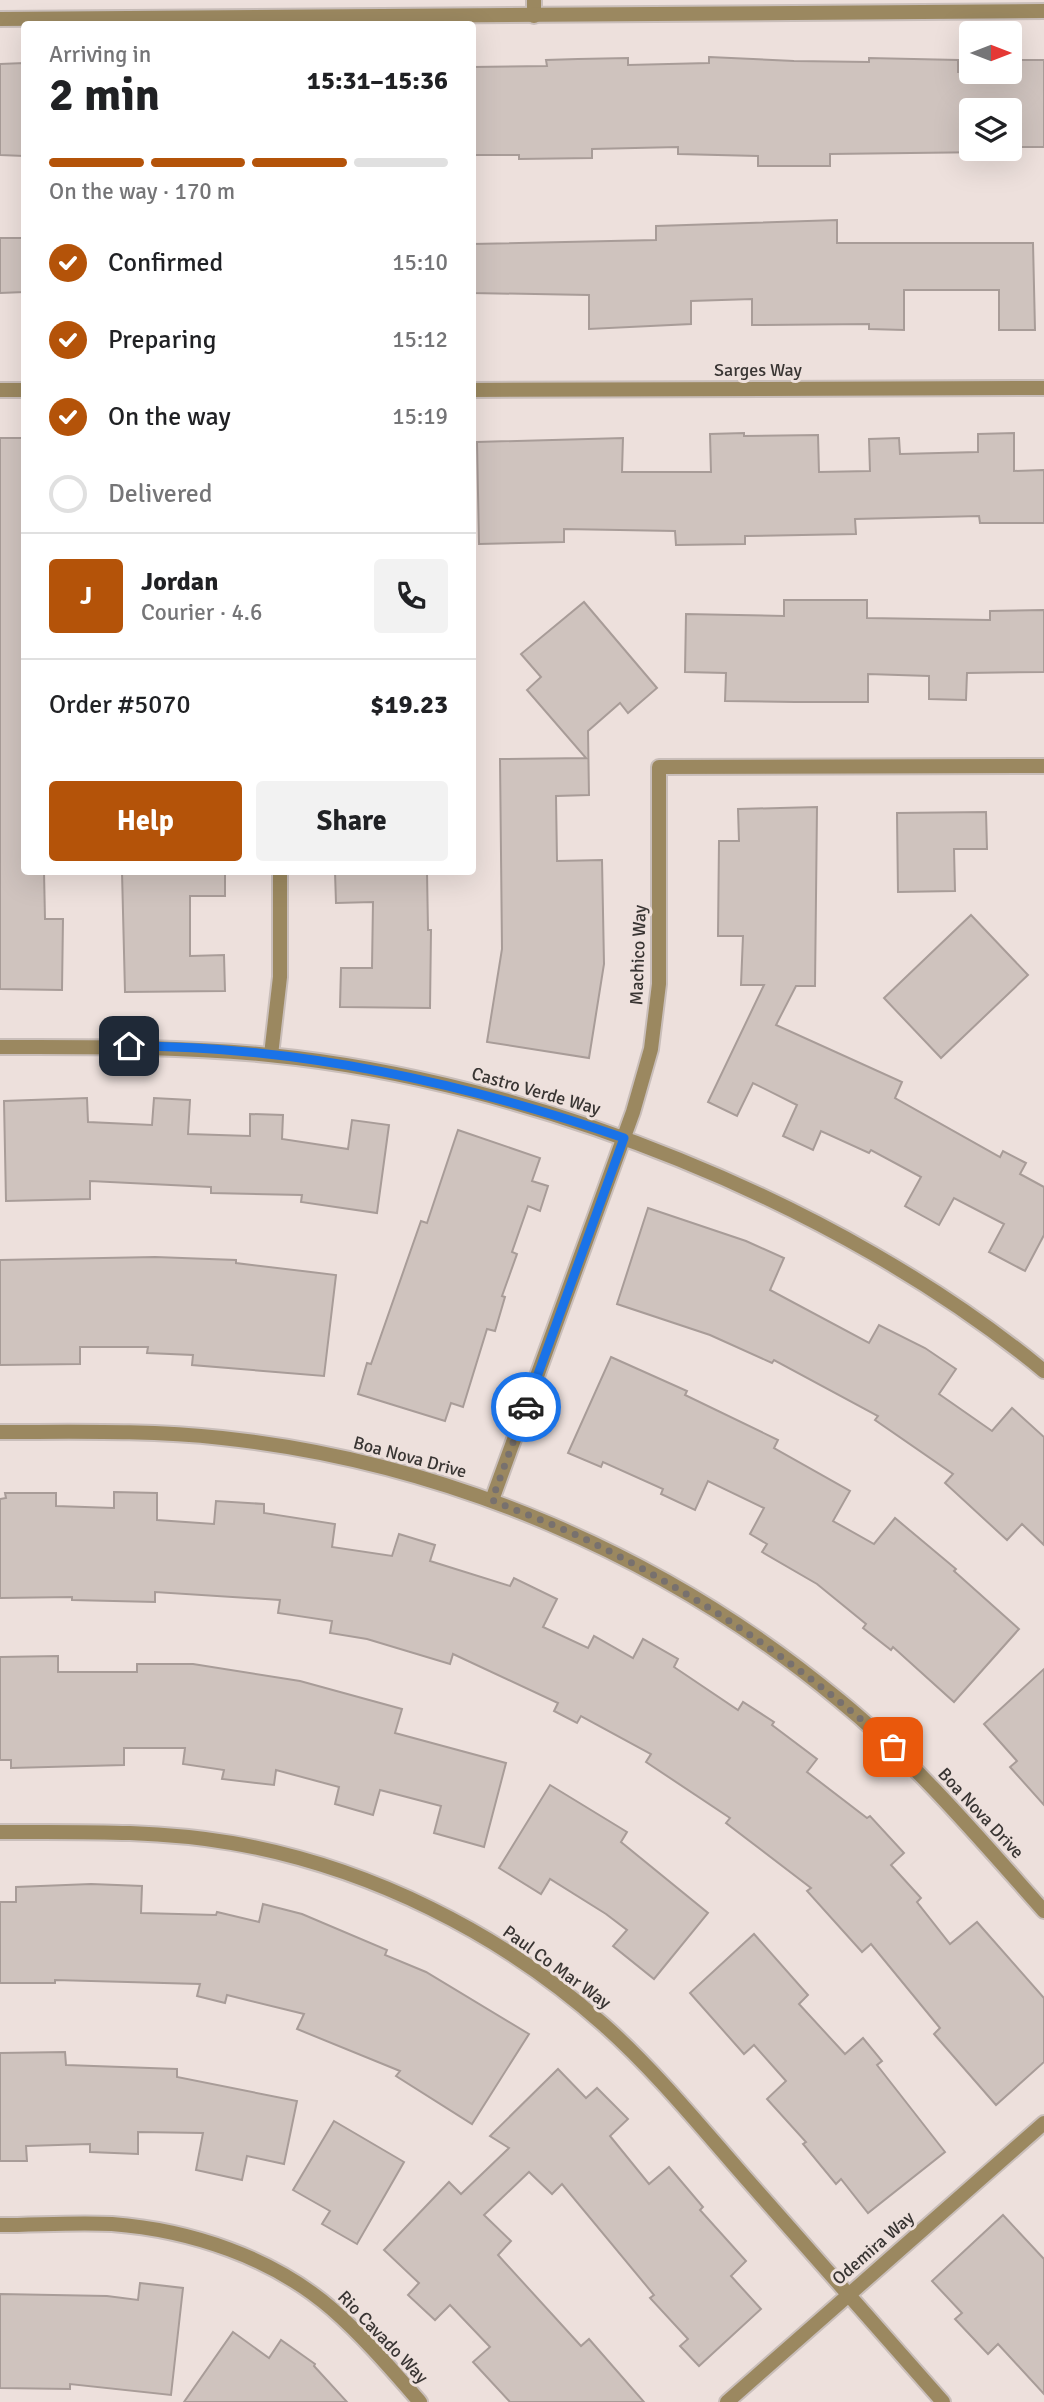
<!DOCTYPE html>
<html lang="en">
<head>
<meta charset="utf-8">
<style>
	:root { --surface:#fff; --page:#f2f2f2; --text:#202124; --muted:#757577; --line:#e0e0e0; --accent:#b45309 }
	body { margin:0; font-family:Signika,sans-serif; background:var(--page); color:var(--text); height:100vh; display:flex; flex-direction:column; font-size:26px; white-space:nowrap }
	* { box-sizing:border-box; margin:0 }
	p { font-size:23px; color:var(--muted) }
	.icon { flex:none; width:38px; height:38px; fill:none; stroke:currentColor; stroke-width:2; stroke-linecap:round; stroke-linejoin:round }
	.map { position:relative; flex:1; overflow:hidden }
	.drawer { position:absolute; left:21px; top:21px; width:455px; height:854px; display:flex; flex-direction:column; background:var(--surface); border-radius:7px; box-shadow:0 7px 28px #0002 }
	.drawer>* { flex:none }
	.needle { width:46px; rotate:90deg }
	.fabs { position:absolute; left:959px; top:21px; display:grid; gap:14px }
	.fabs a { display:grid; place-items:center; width:63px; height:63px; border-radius:7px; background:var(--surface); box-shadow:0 7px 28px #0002; font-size:35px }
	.pin { position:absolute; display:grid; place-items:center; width:60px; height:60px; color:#fff; margin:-30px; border-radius:14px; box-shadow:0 4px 10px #0006 }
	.courier { position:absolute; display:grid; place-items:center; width:70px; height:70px; margin:-35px; border:5px solid #1a73e8; border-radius:50%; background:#fff; color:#222; box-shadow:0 2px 9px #0007 }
	.summary em { font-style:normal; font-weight:700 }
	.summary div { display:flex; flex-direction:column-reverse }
	.summary { display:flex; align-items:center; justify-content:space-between; height:119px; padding:0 28px }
	h1 { font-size:46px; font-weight:700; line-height:52px }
	.bar { display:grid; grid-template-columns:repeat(4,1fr); gap:10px 7px; align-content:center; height:84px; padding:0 28px }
	.bar i { height:9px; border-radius:5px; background:var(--line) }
	.bar .active { background:var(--accent) }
	.bar p { grid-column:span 4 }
	.line { display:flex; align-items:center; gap:18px; padding:0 28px; border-top:2px solid var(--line) }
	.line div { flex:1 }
	.round { display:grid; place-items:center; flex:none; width:74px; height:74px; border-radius:7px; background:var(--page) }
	ol { padding:0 28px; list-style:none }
	li { display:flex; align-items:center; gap:21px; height:77px }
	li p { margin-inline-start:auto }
	li .icon { padding:7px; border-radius:50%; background:var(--accent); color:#fff; stroke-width:4 }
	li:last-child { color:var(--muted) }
	li i { width:38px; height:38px; border:4px solid var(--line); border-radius:50% }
	.primary-button { display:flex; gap:14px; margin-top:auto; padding:14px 28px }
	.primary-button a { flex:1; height:80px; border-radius:7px; background:var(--accent); color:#fff; font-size:28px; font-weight:700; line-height:80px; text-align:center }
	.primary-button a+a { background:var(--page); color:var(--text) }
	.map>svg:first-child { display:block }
	.building { fill:#cfc3be; stroke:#a89c98; stroke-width:2 }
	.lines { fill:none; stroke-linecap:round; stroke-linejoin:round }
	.minor-casing { stroke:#c9beba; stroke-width:18 }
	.minor { stroke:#9b8860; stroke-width:14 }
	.done { stroke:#78716e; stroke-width:7; stroke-dasharray:0 12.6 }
	.route { stroke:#1a73e8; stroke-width:9 }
	.labels { text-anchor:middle; stroke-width:6; stroke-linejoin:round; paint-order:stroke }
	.street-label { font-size:18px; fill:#393533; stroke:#ede0dc }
</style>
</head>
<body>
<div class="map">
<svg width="1044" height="2402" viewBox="0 0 1044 2402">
	<rect width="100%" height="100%" fill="#ede0dc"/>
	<g class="building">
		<path d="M 709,57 L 794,61 L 869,62 L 869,58 L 958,60 L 958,72 L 1010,72 L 1010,60 L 1044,60 L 1044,147 L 1010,147 L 1010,110 L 971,110 L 971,149 L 991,149 L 991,152 L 830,154 L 830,166 L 758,166 L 758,156 L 678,154 L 678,147 L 592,149 L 592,158 L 519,159 L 519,155 L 472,155 L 472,67 L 547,66 L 546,60 L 578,59 L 628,58 L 628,65 L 709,63 Z"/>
		<path d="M 24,63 L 24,156 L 0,155 L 0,64 Z"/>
		<path d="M 837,220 L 837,243 L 1033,243 L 1035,330 L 999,330 L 999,290 L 904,290 L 904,330 L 869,329 L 869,324 L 752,325 L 752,299 L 691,301 L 691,324 L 589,329 L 589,295 L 472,293 L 472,244 L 656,240 L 656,226 Z"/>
		<path d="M 0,238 L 24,238 L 24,292 L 0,293 Z"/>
		<path d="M 744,433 L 744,436 L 818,435 L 819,472 L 870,471 L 869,439 L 899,438 L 900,454 L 978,452 L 978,434 L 1014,433 L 1014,471 L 1044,470 L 1044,523 L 980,523 L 979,516 L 855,519 L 856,534 L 745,536 L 745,544 L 676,545 L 675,531 L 564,529 L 564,542 L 479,544 L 477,442 L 623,438 L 622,472 L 711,472 L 710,434 Z"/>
		<path d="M 0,438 L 24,438 L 24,872 L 44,872 L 45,919 L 63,919 L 62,990 L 0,989 Z"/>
		<path d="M 784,600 L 867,600 L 867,618 L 990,620 L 990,611 L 1044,610 L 1044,672 L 967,673 L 966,700 L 929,699 L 929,676 L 868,674 L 868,702 L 795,702 L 725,701 L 726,673 L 685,672 L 686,614 L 784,616 Z"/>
		<path d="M 584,602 L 657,688 L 628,713 L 620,703 L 588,731 L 589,795 L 556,796 L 557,861 L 602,860 L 604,964 L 589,1058 L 487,1042 L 502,949 L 500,759 L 586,758 L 527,690 L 541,677 L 521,654 Z"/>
		<path d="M 817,807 L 815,986 L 796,986 L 776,1025 L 902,1082 L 895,1098 L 1000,1157 L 1003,1151 L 1026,1163 L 1020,1174 L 1044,1187 L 1044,1235 L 1025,1271 L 989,1252 L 1004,1224 L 954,1198 L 939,1225 L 905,1206 L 921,1177 L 871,1150 L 869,1153 L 821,1131 L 813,1150 L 783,1136 L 797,1105 L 753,1083 L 737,1116 L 708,1102 L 764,985 L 741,985 L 743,936 L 718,936 L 719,841 L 739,841 L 738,809 Z"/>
		<path d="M 986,812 L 987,849 L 954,849 L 955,891 L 898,892 L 897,813 Z"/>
		<path d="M 122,872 L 225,872 L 225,896 L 190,896 L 190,956 L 224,955 L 225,991 L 125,992 Z"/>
		<path d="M 335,872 L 427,872 L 428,930 L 431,930 L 430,1008 L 340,1007 L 341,968 L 372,968 L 373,902 L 336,903 Z"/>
		<path d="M 971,915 L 1028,975 L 941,1058 L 884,998 Z"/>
		<path d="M 87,1098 L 88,1122 L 152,1125 L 154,1098 L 190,1100 L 188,1134 L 250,1136 L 250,1114 L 283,1115 L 282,1139 L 348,1149 L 352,1120 L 389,1125 L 377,1213 L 301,1202 L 302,1195 L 211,1193 L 211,1187 L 90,1181 L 90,1199 L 6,1201 L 4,1101 Z"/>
		<path d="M 458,1130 L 540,1158 L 532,1181 L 548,1186 L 540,1211 L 528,1206 L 512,1252 L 517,1254 L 502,1296 L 505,1297 L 495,1331 L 487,1329 L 463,1407 L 451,1403 L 445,1421 L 358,1394 L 367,1363 L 371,1364 L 421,1221 L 427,1223 Z"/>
		<path d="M 648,1208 L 746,1241 L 784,1258 L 770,1290 L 869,1343 L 879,1325 L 925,1348 L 956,1369 L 939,1394 L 992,1431 L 1012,1408 L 1044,1437 L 1044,1545 L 1022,1524 L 1007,1540 L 945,1483 L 953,1474 L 875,1420 L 878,1416 L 774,1360 L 772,1363 L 710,1335 L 617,1304 Z"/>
		<path d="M 155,1257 L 236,1260 L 236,1263 L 336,1275 L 324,1376 L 192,1365 L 193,1355 L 147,1353 L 148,1347 L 80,1347 L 80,1364 L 0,1365 L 0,1260 Z"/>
		<path d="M 611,1357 L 687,1391 L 685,1395 L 778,1440 L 774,1448 L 850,1491 L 833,1521 L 874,1544 L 895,1518 L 956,1569 L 954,1571 L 1019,1629 L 954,1702 L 893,1647 L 891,1650 L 863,1628 L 866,1624 L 817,1584 L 762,1552 L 767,1544 L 750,1534 L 764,1508 L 708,1481 L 695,1510 L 661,1494 L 663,1489 L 603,1462 L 601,1467 L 568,1453 Z"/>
		<path d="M 114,1492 L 157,1493 L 157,1520 L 214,1524 L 216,1501 L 264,1504 L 264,1513 L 335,1524 L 332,1547 L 392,1556 L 399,1534 L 435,1545 L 430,1561 L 510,1586 L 514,1578 L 557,1599 L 543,1627 L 588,1648 L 594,1636 L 633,1658 L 643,1639 L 678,1659 L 674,1667 L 738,1710 L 743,1702 L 774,1722 L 772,1725 L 817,1759 L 807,1772 L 867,1818 L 870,1816 L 904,1853 L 891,1865 L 921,1898 L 917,1902 L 950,1944 L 977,1922 L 1044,1998 L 1044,2062 L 996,2105 L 934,2034 L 940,2028 L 871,1944 L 862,1952 L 807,1891 L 811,1888 L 726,1823 L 730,1818 L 646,1762 L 651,1754 L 581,1716 L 577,1723 L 554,1711 L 558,1703 L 453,1654 L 450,1664 L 367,1639 L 330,1633 L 332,1621 L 278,1613 L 280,1600 L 155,1592 L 155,1602 L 72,1600 L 72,1597 L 0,1598 L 0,1499 L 6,1498 L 5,1493 L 56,1493 L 56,1506 L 114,1508 Z"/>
		<path d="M 58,1656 L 58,1672 L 137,1672 L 137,1664 L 193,1664 L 300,1681 L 402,1709 L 395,1733 L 506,1763 L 484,1847 L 434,1833 L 441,1806 L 380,1790 L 373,1815 L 335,1804 L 339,1787 L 276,1770 L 274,1785 L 222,1779 L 224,1770 L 183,1764 L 185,1748 L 124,1748 L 124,1765 L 11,1768 L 11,1760 L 0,1760 L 0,1657 Z"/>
		<path d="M 1044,1669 L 1044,1805 L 1010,1767 L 1017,1761 L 984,1724 Z"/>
		<path d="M 550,1785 L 627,1832 L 621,1842 L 708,1913 L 654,1979 L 613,1946 L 627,1930 L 606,1914 L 550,1879 L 541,1894 L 499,1868 Z"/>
		<path d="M 91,1884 L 142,1886 L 141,1913 L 216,1915 L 217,1912 L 259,1922 L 263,1904 L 302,1914 L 387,1950 L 385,1955 L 426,1972 L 529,2034 L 472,2124 L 396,2076 L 400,2071 L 297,2029 L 304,2014 L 227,1995 L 225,2003 L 197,1996 L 200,1984 L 55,1980 L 55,1983 L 0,1983 L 0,1902 L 16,1902 L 16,1887 Z"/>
		<path d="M 754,1934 L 808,1995 L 799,2004 L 845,2054 L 863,2038 L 882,2061 L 877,2065 L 945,2152 L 868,2213 L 841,2179 L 836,2184 L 803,2144 L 806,2142 L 767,2099 L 786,2081 L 754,2045 L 744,2054 L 690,1993 Z"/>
		<path d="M 65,2052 L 66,2065 L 177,2069 L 177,2077 L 297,2101 L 284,2164 L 247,2156 L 242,2180 L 196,2170 L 203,2133 L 138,2132 L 138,2154 L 90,2152 L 90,2144 L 26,2146 L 27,2161 L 0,2161 L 0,2053 Z"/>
		<path d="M 558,2069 L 586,2098 L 597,2088 L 628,2119 L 610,2136 L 649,2184 L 669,2167 L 703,2207 L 700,2210 L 746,2261 L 731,2276 L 761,2309 L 699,2366 L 680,2346 L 688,2339 L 650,2298 L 654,2295 L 562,2184 L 552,2194 L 529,2172 L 484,2215 L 511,2241 L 498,2255 L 581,2346 L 589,2339 L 644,2402 L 510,2402 L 473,2362 L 490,2347 L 450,2305 L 435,2320 L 408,2295 L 419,2283 L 384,2250 L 449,2182 L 461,2194 L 509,2148 L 490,2136 Z"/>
		<path d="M 334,2121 L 404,2162 L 357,2244 L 322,2224 L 330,2211 L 293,2190 Z"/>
		<path d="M 1003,2215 L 1044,2259 L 1044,2394 L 998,2344 L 988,2354 L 955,2319 L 962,2313 L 932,2281 Z"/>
		<path d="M 140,2283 L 183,2288 L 171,2395 L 70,2384 L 70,2389 L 0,2388 L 0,2294 L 107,2296 L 138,2300 Z"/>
		<path d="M 233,2332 L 269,2358 L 281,2340 L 315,2364 L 314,2366 L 347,2402 L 184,2402 Z"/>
	</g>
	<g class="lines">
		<g class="minor-casing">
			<g id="minor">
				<path d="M 534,16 L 534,0"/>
				<path d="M 0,19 L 1044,11"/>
				<path d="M 0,390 L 24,390"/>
				<path d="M 472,390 L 1044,388"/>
				<path d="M 0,1047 C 90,1047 179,1046 269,1055 C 533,1081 839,1202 1044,1371"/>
				<path d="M 271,1055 L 280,977 L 280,872"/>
				<path d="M 0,1432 C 74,1432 148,1430 222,1438 C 447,1462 666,1556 839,1700 C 915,1762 979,1838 1044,1911"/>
				<path d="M 492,1500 L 633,1112 L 651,1049 L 659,984 L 659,767 L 1044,766"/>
				<path d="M 0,1832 C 78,1832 155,1830 232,1843 C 369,1867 501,1933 604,2025 C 660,2075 708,2136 758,2192 C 820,2262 881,2332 943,2402"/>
				<path d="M 0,2225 C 37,2225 75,2222 112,2224 C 190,2230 272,2257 332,2309 C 364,2337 392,2370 420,2402"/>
				<path d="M 727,2402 L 1044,2123"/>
			</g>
		</g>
		<use href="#minor" class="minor"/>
	</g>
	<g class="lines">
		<path class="done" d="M 526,1407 L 492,1500 C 526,1515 562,1527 595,1544 C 704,1598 802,1666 893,1747"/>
		<path class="route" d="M 129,1046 C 297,1046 466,1083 624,1138 L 526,1407"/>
	</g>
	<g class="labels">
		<g class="street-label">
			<text x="758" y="376">Sarges Way</text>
			<text transform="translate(638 955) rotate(-88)" y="6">Machico Way</text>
			<text transform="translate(536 1091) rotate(16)" y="6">Castro Verde Way</text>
			<text transform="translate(410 1457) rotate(15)" y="6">Boa Nova Drive</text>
			<text transform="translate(981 1813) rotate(47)" y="6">Boa Nova Drive</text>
			<text transform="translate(557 1967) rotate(36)" y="6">Paul Co Mar Way</text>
			<text transform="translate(873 2248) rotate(-41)" y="6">Odemira Way</text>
			<text transform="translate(383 2337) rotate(46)" y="6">Rio Cavado Way</text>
		</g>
	</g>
</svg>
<div class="fabs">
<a><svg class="needle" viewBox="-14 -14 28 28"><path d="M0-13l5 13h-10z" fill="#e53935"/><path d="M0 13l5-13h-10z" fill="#757577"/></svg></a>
<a><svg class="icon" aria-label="layers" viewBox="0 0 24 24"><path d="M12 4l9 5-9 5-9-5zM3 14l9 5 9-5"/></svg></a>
</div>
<div class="pin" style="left:893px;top:1747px;background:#ea580c"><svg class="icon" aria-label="bag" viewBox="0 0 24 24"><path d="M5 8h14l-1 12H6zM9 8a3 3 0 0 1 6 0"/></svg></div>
<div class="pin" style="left:129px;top:1046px;background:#1f2937"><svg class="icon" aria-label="home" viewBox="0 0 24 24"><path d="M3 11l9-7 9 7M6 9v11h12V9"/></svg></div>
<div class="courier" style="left:526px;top:1407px"><svg class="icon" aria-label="car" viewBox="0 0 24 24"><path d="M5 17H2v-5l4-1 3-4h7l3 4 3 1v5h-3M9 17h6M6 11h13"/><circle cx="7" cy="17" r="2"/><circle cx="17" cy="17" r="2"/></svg></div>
<section class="drawer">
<div class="summary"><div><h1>2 min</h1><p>Arriving in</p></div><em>15:31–15:36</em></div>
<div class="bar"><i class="active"></i><i class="active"></i><i class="active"></i><i></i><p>On the way · 170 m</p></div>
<ol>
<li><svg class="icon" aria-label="check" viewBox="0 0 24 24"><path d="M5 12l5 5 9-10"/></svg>Confirmed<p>15:10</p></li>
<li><svg class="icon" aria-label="check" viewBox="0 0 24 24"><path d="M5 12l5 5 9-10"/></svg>Preparing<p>15:12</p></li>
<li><svg class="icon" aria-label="check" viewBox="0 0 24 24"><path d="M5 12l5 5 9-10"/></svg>On the way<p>15:19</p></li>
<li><i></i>Delivered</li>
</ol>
<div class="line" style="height:126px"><b class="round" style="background:var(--accent);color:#fff">J</b><div><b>Jordan</b><p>Courier · 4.6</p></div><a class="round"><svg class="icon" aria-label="phone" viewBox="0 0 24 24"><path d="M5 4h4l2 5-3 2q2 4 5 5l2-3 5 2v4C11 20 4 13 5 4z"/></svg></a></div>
<div class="line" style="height:91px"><div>Order #5070</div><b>$19.23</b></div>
<div class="primary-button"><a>Help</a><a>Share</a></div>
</section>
</div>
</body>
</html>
